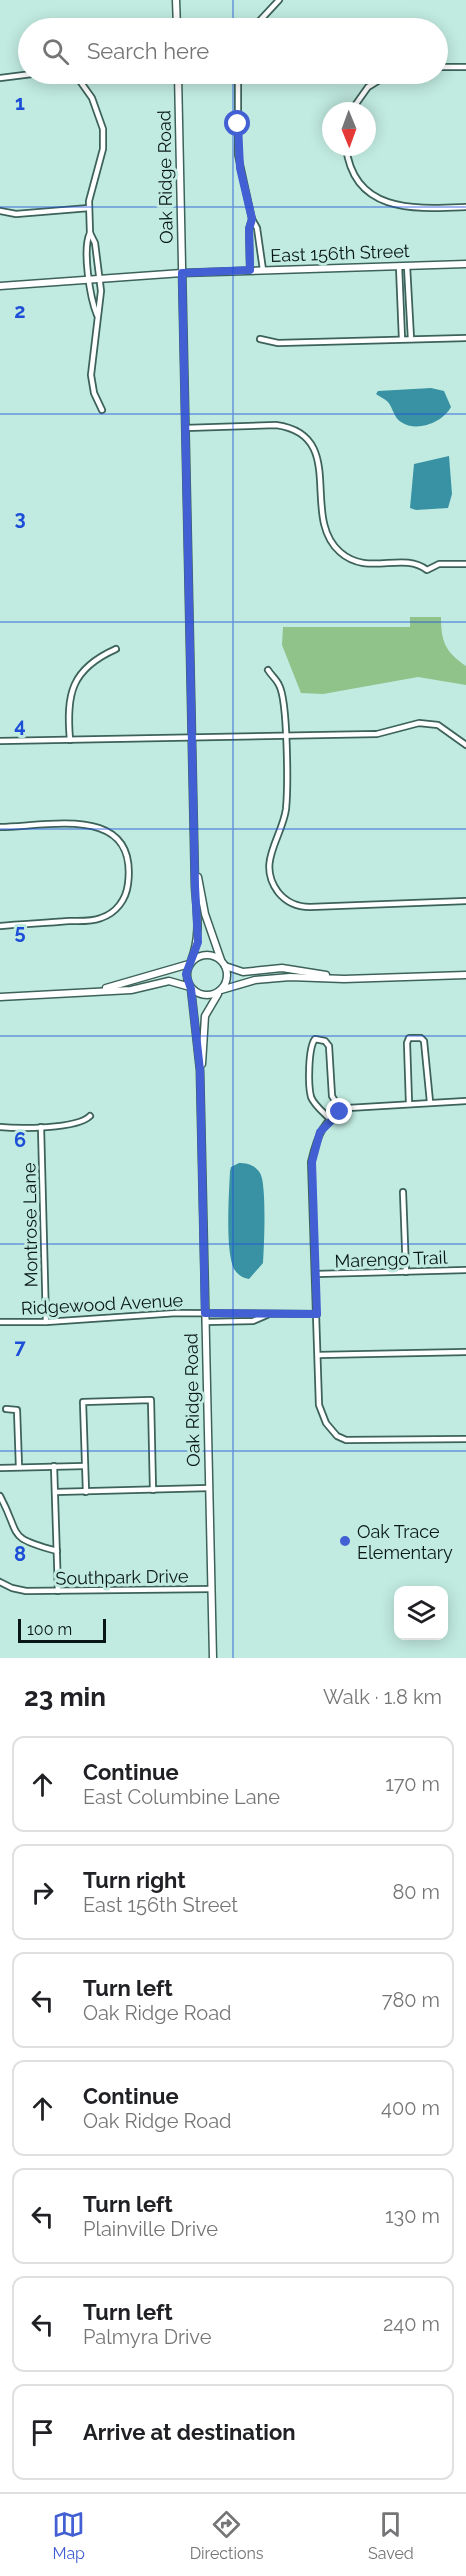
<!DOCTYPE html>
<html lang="en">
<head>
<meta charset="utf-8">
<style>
	:root { --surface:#fff; --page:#f2f2f2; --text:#202124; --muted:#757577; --line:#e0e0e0; --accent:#4260d3 }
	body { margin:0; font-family:Raleway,sans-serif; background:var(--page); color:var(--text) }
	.controls { position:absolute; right:18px; bottom:18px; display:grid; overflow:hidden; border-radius:12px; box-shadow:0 3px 15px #0003 }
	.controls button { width:54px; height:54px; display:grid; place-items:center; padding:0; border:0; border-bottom:2px solid var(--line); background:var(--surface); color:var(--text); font:30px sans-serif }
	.compass { position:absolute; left:322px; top:102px; width:54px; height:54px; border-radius:50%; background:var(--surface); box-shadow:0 3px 15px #0003; rotate:179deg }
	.scale { position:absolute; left:18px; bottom:15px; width:88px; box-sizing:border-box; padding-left:6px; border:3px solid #081714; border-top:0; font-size:16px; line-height:21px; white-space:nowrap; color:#081714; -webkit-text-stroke:4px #c1ebe0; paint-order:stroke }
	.stop { position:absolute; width:18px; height:18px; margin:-14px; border:4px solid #4260d3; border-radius:50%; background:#fff }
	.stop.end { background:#4260d3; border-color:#fff; box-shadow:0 2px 6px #0008 }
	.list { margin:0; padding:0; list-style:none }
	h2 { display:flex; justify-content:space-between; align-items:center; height:78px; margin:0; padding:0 24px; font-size:26px }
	h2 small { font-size:20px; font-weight:400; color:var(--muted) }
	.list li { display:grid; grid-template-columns:39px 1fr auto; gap:18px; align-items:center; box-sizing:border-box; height:96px; margin:0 12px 12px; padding:0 12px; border:2px solid var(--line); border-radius:12px }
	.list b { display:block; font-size:22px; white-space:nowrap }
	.list p { margin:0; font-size:20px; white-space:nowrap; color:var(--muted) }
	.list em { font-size:20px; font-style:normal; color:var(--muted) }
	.icon { flex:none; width:33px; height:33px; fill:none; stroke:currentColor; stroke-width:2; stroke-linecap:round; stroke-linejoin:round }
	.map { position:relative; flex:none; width:466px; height:1658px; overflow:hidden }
	.search { position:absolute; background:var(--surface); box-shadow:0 3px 15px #0003; left:18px; right:18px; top:18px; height:66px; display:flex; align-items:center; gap:15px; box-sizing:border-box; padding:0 21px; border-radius:33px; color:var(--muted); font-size:22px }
	.sheet { height:834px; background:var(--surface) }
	nav { display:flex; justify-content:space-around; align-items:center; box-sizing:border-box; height:84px; border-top:2px solid var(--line); background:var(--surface); font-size:16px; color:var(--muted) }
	nav a { display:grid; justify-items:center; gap:3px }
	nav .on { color:var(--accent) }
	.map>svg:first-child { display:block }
	.green { fill:#8fc38a }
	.water { fill:#3892a4 }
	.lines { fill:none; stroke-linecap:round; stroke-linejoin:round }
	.minor-casing { stroke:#3c6259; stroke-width:8 }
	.tertiary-casing { stroke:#3c6259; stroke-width:9 }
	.minor { stroke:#fff; stroke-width:4.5 }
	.tertiary { stroke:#fff; stroke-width:6 }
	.route { stroke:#4260d3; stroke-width:8 }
	.grid { fill:none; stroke:#1d4ed8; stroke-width:1.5; stroke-opacity:0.55 }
	.poi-dot { fill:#4260d3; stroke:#c1ebe0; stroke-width:2 }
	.labels { text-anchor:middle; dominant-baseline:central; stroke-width:6; stroke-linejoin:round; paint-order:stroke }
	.street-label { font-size:18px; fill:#081714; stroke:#c1ebe0 }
	.poi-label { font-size:18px; fill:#081714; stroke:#c1ebe0; text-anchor:start }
	.grid-label { font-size:20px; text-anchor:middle; font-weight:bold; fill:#1d4ed8; stroke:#c1ebe0; stroke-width:6; stroke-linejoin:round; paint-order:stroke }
</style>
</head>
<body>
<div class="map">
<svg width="466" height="1658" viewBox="0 0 466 1658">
	<rect width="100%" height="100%" fill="#c1ebe0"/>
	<!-- green -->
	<path class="green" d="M410,617H441C441,641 445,652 466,666V685L418,677L323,694L301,693L282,645L283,627H410Z"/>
	<!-- water -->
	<g class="water">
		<path d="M431,388L444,391L451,407C443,422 417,433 401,422C394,418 393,408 388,402C385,399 379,396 376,394L378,391Z"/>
		<path d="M449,456L452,494L448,508L416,510L410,508L414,464Z"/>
		<path d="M239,1163C247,1163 255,1165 260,1173C267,1184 264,1247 263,1263L249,1279C243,1278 238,1275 234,1269C225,1251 229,1193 230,1171L231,1167Z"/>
	</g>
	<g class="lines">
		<!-- minor casing -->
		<g class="minor-casing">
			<g id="minor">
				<path d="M128,28L177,26"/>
				<path d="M253,28L279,0"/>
				<path d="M438,67H466"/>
				<path d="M75,74L92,98L103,129V149L89,201L90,233L95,243L101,291L91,375L94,393L102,410"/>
				<path d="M238,74V155L252,219L257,228L263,270"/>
				<path d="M0,78L32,74"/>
				<path d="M351,111L368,87L389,74"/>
				<path d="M346,147C354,214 416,209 466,207"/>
				<path d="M0,211L16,214L89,208"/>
				<path d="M90,233C82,249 90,298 97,315"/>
				<path d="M399,266L402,339"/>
				<path d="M407,266L411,339"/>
				<path d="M250,270L249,229L252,219"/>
				<path d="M260,339L278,343L466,338"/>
				<path d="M185,428L276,425C349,435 299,516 340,552C368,577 402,551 427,570L439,564H466"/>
				<path d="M268,670C271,675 277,680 279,685C288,701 288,788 286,809C282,838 256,863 278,892C286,902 298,907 310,907L466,901"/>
				<path d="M70,740C66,694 71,669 116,649"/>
				<path d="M0,741L377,734L419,723L438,725L466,745"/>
				<path d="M0,827C51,826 138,804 128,884C126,900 116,913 101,918C91,922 79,921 69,921C46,923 23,924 0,926"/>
				<path d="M466,1101L348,1108C323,1118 317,1137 311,1162L319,1405L326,1423L337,1436L346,1440L466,1439"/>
				<path d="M409,1103L407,1043L409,1038H421L424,1041L430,1102"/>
				<path d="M330,1119C324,1113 314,1105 311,1097C308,1086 308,1048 315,1039L325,1041L329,1046L332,1096L341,1111"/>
				<path d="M0,1127C19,1129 77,1129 90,1116"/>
				<path d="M41,1127L46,1322"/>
				<path d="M403,1192L406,1272"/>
				<path d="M316,1274L466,1270"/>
				<path d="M0,1322H46L177,1313L317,1314"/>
				<path d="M205,1322L253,1321L267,1315"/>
				<path d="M318,1355L466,1352"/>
				<path d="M6,1409L17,1410L19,1467"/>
				<path d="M54,1466L58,1591"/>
				<path d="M0,1468L85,1466"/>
				<path d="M55,1492L209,1488"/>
				<path d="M86,1492L83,1402L151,1400L153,1490"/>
				<path d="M0,1496C22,1537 5,1537 57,1551"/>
				<path d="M0,1582L12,1588L26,1591L211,1589"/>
			</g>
		</g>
		<!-- tertiary casing -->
		<g class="tertiary-casing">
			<g id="tertiary">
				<path d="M176,0L177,28"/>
				<path d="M178,74L195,887C197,914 201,935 191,961"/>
				<path d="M0,286L182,273L466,264"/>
				<path d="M198,877L205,914L221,960"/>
				<circle cx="207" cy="975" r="20"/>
				<path d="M225,966L243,972L282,968L326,975"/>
				<path d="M106,988L189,964"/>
				<path d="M191,989L200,1070L213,1658"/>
				<path d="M221,990L255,980L290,977L344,979L466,975"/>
				<path d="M0,997L131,990L169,981L190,987"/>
				<path d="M202,1064L205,1016L218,994"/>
			</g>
		</g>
		<!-- minor -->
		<use href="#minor" class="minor"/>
		<!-- tertiary -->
		<use href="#tertiary" class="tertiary"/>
	</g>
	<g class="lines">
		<!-- route -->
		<path class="route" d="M238,124L240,168L252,219L249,229L250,270L182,273L195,886L198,942L186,974L191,989L200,1070L205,1313L317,1314L312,1162L320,1132L340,1112"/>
	</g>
	<!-- grid -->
	<path class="grid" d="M233,0V28M233,74V1658M0,207H466M0,414H466M0,622H466M0,829H466M0,1036H466M0,1244H466M0,1451H466"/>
	<!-- markers -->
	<circle class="poi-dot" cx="345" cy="1541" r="6"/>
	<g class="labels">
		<!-- street labels -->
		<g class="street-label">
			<text transform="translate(165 177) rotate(-91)">Oak Ridge Road</text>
			<text transform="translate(340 253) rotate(-2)">East 156th Street</text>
			<text transform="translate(30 1225) rotate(-91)">Montrose Lane</text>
			<text transform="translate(391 1259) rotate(-2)">Marengo Trail</text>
			<text transform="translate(102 1304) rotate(-3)">Ridgewood Avenue</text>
			<text transform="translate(192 1400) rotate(-91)">Oak Ridge Road</text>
			<text transform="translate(122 1577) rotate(-1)">Southpark Drive</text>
		</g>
		<!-- poi labels -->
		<g class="poi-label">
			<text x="357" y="1531">Oak Trace<tspan x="357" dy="21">Elementary</tspan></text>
		</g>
	</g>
	<g class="grid-label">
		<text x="20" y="110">1</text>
		<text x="20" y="318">2</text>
		<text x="20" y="525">3</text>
		<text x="20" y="732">4</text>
		<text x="20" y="939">5</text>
		<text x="20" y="1147">6</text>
		<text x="20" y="1354">7</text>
		<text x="20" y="1561">8</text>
	</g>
</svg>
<div class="controls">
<button><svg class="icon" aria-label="layers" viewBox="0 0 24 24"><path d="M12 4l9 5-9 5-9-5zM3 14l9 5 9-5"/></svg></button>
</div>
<svg class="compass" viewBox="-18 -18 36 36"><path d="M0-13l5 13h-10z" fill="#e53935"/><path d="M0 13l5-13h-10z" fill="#757577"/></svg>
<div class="scale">100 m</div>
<div class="stop" style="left:238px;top:124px"></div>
<div class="stop end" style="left:340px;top:1112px"></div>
<div class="search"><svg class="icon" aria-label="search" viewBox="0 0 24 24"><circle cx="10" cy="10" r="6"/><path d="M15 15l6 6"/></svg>Search here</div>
</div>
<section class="sheet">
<h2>23 min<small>Walk · 1.8 km</small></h2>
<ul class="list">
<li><svg class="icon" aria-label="ahead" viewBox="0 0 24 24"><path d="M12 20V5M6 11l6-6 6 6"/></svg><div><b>Continue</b><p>East Columbine Lane</p></div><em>170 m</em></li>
<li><svg class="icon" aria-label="right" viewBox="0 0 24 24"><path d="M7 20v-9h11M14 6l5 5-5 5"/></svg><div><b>Turn right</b><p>East 156th Street</p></div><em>80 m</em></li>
<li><svg class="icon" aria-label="left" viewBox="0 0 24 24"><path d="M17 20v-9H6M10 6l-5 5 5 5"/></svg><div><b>Turn left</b><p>Oak Ridge Road</p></div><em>780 m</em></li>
<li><svg class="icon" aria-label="ahead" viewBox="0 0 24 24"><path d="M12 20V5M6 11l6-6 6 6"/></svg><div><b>Continue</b><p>Oak Ridge Road</p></div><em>400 m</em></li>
<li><svg class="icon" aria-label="left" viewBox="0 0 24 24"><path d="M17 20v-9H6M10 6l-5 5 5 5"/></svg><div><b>Turn left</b><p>Plainville Drive</p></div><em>130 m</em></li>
<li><svg class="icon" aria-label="left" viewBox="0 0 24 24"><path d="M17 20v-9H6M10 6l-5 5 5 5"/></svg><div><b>Turn left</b><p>Palmyra Drive</p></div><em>240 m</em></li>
<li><svg class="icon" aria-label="arrive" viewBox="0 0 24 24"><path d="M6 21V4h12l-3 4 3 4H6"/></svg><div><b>Arrive at destination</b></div></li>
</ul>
</section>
<nav>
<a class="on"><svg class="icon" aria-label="map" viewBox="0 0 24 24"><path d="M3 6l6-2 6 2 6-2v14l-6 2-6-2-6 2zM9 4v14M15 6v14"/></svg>Map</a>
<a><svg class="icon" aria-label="directions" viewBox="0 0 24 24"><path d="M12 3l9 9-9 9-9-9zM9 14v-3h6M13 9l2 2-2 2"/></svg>Directions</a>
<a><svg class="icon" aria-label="saved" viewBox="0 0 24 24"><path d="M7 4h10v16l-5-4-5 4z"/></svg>Saved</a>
</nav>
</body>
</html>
